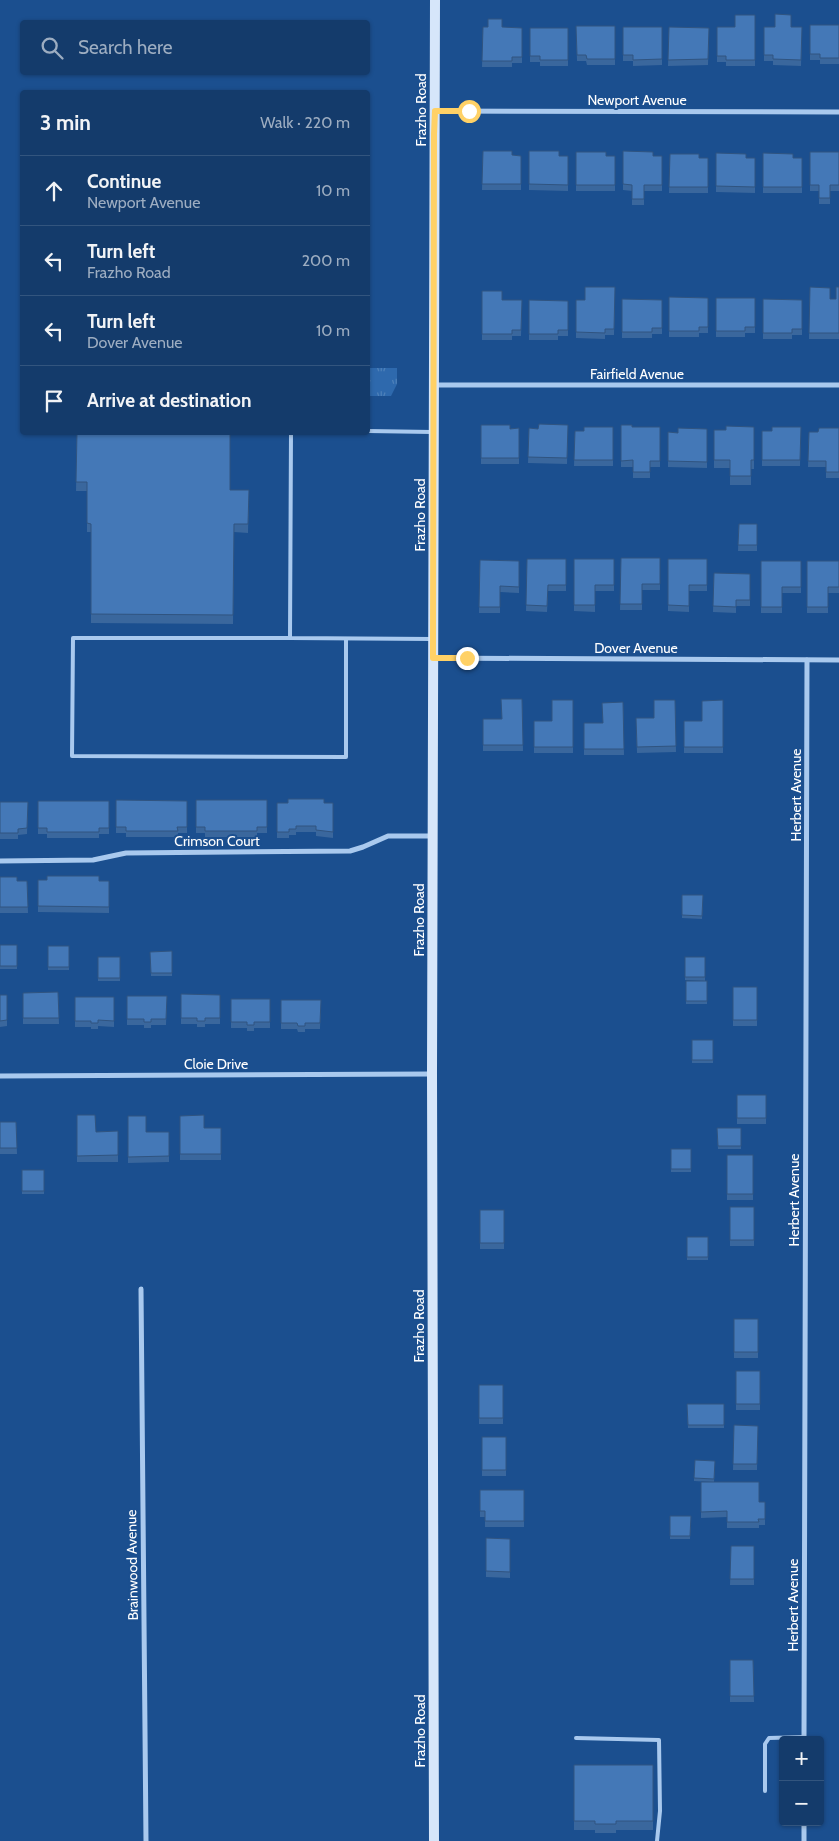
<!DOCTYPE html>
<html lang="en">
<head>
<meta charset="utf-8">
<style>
	:root { --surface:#143b6b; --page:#1d4271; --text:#f1f3f6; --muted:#9dadc1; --line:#33557e }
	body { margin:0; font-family:Cabin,sans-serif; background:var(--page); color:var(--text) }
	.controls { position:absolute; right:15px; bottom:15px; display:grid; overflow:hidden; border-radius:5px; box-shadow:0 1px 4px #0004 }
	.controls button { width:45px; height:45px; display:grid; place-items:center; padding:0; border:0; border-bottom:1px solid var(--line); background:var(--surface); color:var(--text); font:25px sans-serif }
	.stop { position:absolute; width:15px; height:15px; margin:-11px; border:4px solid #ffd166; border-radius:50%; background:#fff }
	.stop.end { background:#ffd166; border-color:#fff; box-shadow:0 1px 5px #0008 }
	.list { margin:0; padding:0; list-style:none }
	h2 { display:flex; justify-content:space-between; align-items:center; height:65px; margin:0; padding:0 20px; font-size:21px }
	h2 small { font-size:16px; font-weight:400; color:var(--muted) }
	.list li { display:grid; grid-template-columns:32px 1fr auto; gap:15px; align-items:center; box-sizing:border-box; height:70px; padding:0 20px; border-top:1px solid var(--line) }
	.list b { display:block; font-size:19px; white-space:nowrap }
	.list p { margin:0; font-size:16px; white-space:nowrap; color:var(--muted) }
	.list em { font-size:16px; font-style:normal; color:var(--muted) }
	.icon { flex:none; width:28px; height:28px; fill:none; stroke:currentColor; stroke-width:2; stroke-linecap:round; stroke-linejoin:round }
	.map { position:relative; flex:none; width:839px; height:1841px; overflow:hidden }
	.search { position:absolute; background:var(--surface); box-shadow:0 1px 4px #0004; left:20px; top:20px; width:350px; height:55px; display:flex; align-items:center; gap:12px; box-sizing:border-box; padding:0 18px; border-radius:5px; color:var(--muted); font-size:19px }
	.panel { position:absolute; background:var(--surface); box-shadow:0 1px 4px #0004; left:20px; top:90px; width:350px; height:345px; border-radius:5px }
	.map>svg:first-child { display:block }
	.park { fill:url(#park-tufts) }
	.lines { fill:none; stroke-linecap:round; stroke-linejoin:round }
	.lane { stroke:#a9c9ee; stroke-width:4 }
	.street { stroke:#a9c9ee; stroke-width:5 }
	.secondary { stroke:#d6e6fa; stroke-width:10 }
	.wall { fill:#3a679d }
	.building { fill:#4478b7; stroke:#305480 }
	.route { stroke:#ffd166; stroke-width:6 }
	.labels { text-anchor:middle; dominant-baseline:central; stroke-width:4; stroke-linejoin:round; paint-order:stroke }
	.street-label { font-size:14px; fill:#fff; stroke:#1b4f8f }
</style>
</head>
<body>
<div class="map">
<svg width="839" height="1841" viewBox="0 0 839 1841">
	<defs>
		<pattern id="park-tufts" width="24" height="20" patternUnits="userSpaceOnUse" patternTransform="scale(1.25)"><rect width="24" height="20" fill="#2e69ad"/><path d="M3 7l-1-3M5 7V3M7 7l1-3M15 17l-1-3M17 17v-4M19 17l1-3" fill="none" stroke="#4d80b9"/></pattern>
	</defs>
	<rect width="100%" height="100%" fill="#1b4f8f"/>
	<!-- park -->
	<path class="park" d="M368,368H397V384L391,396H368Z"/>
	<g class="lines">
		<!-- lane -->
		<g class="lane">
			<path d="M368,431L432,432"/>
			<path d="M291,432L290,638L432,639"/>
			<path d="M290,638H73L72,756L346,757V639"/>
			<path d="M576,1738L659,1740L660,1811L657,1841"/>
			<path d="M765,1791V1744L769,1738L804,1737"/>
		</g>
		<!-- street -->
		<g class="street">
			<path d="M435,111L839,112"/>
			<path d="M434,385H839"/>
			<path d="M433,658L839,660"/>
			<path d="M0,861L93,860L126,853L350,851L363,847L388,836H432"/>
			<path d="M0,1076L432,1074"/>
			<path d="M141,1289L146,1841"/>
			<path d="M804,1740L807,660"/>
			<path d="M804,1841V1822"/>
		</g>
		<!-- secondary -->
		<path class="secondary" d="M434,1841L432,1074L435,0"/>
	</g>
	<!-- wall -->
	<g class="wall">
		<path d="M755,15V66H726V62H717V27H735Z"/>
		<path d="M810,25H839V64H820V60H810Z"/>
		<path d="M576,26H615V65H587L586,61H577Z"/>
		<path d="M483,27L522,28V63H512V67H482Z"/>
		<path d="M623,27H662V65L633,66V61H623Z"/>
		<path d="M669,27L709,28L708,65L668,66Z"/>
		<path d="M764,27H802L801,66L773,65V61H764Z"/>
		<path d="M530,28H568V66H540V62H530Z"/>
		<path d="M483,151L512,155L521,156V190H482Z"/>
		<path d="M529,151L559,156H568V191L529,190Z"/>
		<path d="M623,151L653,156H662V191H644V205H632V191L623,190Z"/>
		<path d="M576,152L606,156H615V191H576Z"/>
		<path d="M810,152H839V191H830V204H819V191H810Z"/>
		<path d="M716,153L746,158H755V193L716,192Z"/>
		<path d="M763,153L793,158H802V193H763Z"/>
		<path d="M670,154L699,158H708V193H669Z"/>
		<path d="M615,287L614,335H605V339L576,338V300H585Z"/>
		<path d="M810,287L830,299H836L839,287V339H809Z"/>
		<path d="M482,291L502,300H522L521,336H512V340H482Z"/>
		<path d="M669,297L708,298V333H699V337H669Z"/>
		<path d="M716,298H755V333H745V337H716Z"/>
		<path d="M622,299L662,300V334H652V338H622Z"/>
		<path d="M763,299L802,300V335H792V339H763Z"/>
		<path d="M529,300L568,301V336H558V340H529Z"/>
		<path d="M481,425L510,429L519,428V464H481Z"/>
		<path d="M568,425L567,464L528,463L529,428L538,429Z"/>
		<path d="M621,425L632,427H660V467H650V478H633V467H621Z"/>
		<path d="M613,427V466H574L575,431H584Z"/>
		<path d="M754,427V469H751V485H730V468H714V430H726Z"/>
		<path d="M801,427L800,466H762V431H772Z"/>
		<path d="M839,428V478H826V467H808L809,432H818Z"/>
		<path d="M707,429V468L668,467V432L678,433Z"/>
		<path d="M77,432L230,490H249L248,533L234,532L233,624L91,623V532H87V491H76Z"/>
		<path d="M739,524H757V551H738Z"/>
		<path d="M621,558H660V590H642V610H620Z"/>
		<path d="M527,559H566V591H548L547,612L526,611Z"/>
		<path d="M574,559H614V591H595V612L574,611Z"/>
		<path d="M668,559H707V591H689V612L668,611Z"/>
		<path d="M480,560L519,561V593L500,592V613H479Z"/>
		<path d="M761,561H801V593H782V613H761Z"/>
		<path d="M807,561H839V593H828V613H807Z"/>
		<path d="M714,573L750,574V606H736V613L713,612Z"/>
		<path d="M522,699L523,751H483V719H501Z"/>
		<path d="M573,700V753H534V721H552Z"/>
		<path d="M675,700L676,752L637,753L636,718H654Z"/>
		<path d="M723,700V753H684V721H702Z"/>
		<path d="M623,702L624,755H584V723H603Z"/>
		<path d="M116,800L187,801V833H178V837H126V833H116Z"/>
		<path d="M196,800H267V833H257V837H205V833H196Z"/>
		<path d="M38,801H109V834H99V838H47V834H38Z"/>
		<path d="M0,802H28L27,834L18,835V839H0Z"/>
		<path d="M277,803H333V838L316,836V832H296V835H289V838H277Z"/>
		<path d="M0,877L17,881H27L28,913H0Z"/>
		<path d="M38,880L109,881V913L38,912Z"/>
		<path d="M682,895H703L702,919L682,918Z"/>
		<rect x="0" y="945" width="17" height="24"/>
		<rect x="48" y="946" width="21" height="24"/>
		<path d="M172,951V976H151L150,952Z"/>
		<rect x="98" y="957" width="22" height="24"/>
		<path d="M685,957H705V981L685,980Z"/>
		<rect x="686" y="981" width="21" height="23"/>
		<rect x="733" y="987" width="24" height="39"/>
		<path d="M58,992L59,1024H23V993Z"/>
		<path d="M181,994L220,995V1024H205V1027H197V1024H181Z"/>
		<path d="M0,995H7V1026L0,1027Z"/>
		<path d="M127,996H167L166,1025H151V1028H144V1025H127Z"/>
		<path d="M75,997H114V1027L98,1026V1029H91V1027H75Z"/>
		<path d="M231,999H270V1028H254V1031H247V1028H231Z"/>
		<path d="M281,1000H321L320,1029H305V1032H298L297,1029H281Z"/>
		<rect x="692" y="1040" width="21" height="23"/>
		<rect x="737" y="1095" width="29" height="29"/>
		<path d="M77,1115L96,1132L118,1131V1162H77Z"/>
		<path d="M128,1116L146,1132H169V1162L128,1163Z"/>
		<path d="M180,1116L204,1128H221V1160H180Z"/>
		<path d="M0,1122H16L17,1154H0Z"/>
		<path d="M717,1128H741V1149H718Z"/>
		<rect x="671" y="1149" width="20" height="23"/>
		<rect x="727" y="1155" width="26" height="45"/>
		<rect x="22" y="1170" width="22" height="24"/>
		<rect x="730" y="1207" width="24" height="39"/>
		<rect x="480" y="1210" width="24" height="39"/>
		<rect x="687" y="1237" width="21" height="23"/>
		<rect x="734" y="1319" width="24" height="39"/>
		<rect x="736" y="1371" width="24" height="39"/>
		<rect x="479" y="1385" width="24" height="39"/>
		<path d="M687,1404H724V1428H688Z"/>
		<path d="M734,1425L758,1426L757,1470H733Z"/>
		<rect x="482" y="1437" width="24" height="39"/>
		<path d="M715,1461L714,1482L759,1502H765V1525H759V1528H727V1517L701,1518V1482H712L694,1481V1478Z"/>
		<path d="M480,1490H524V1527H485V1517H480Z"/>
		<path d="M670,1516H691L690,1539H670Z"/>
		<path d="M486,1538L510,1539V1578L486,1577Z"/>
		<path d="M731,1546H754V1585H730Z"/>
		<path d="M730,1660H753L754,1702H730Z"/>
		<path d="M574,1765H653V1830H616V1833H595V1830H574Z"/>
	</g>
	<!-- building -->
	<g class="building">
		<path d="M775,14L791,15V27H802L801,60L773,59V55H764V27H775Z"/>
		<path d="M735,15H755V60H726V56H717V27H735Z"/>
		<path d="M488,19H502V27L522,28V57H512V61H482L483,27H488Z"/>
		<path d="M810,25H839V58H820V54H810Z"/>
		<path d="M576,26H615V59H587L586,55H577Z"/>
		<path d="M623,27H662V59L633,60V55H623Z"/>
		<path d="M669,27L709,28L708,59L668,60Z"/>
		<path d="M530,28H568V60H540V56H530Z"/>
		<path d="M483,151H512V155L521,156V184H482Z"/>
		<path d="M529,151H559V156H568V185L529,184Z"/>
		<path d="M623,151L653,152V156H662V185H644V199H632V185L623,184Z"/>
		<path d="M576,152H606V156H615V185H576Z"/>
		<path d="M810,152H839V185H830V198H819V185H810Z"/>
		<path d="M716,153L746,154V158H755V187L716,186Z"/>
		<path d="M763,153L793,154V158H802V187H763Z"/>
		<path d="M670,154H699V158H708V187H669Z"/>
		<path d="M585,287H615L614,329H605V333L576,332V300H585Z"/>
		<path d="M810,287L830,288V299H836V287H839V333H809Z"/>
		<path d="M482,291H502V300H522L521,330H512V334H482Z"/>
		<path d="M669,297L708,298V327H699V331H669Z"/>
		<path d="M716,298H755V327H745V331H716Z"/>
		<path d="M622,299L662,300V328H652V332H622Z"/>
		<path d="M763,299L802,300V329H792V333H763Z"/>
		<path d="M529,300L568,301V330H558V334H529Z"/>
		<path d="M539,424L568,425L567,458L528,457L529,428L538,429Z"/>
		<path d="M481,425H510V429L519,428V458H481Z"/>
		<path d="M621,425H632V427H660V461H650V472H633V460L621,461Z"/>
		<path d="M726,426L754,427V460H751V476H730V460H714V430H726Z"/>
		<path d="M584,427H613V460H574L575,431H584Z"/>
		<path d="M772,427H801L800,460H762V431H772Z"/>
		<path d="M678,428L707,429V462L668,461V432L678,433Z"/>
		<path d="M819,428H839V472H826V461H808L809,432H818Z"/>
		<path d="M77,432H230V490H249L248,524H234L233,615L91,614V524L87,523V482H76Z"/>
		<path d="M739,524H757V545H738Z"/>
		<path d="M621,558H660V584H642V604H620Z"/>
		<path d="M527,559H566V585H548L547,606L526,605Z"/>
		<path d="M574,559H614V585H595V605H574Z"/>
		<path d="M668,559H707V585H689V606L668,605Z"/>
		<path d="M480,560L519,561V587L500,586V607H479Z"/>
		<path d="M761,561H801V587H782V607H761Z"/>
		<path d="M807,561H839V587H828V607H807Z"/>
		<path d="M714,573L750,574V600H736V607L713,606Z"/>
		<path d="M501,699H522L523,745H483V719H502Z"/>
		<path d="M552,700H573V747H534V721H552Z"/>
		<path d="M654,700H675L676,746L637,747L636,718H654Z"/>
		<path d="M723,700V747H684V721H702V701Z"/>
		<path d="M623,702L624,749H584V723H603L602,703Z"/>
		<path d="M288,799H324V803H333V832L316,830V826H296V829H289V832H277V803H288Z"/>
		<path d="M116,800L187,801V827H177L178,831H126V827H116Z"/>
		<path d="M196,800H267V827H257V831H205V827H196Z"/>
		<path d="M38,801H109V828H99V832H47V828H38Z"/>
		<path d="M0,802H28L27,828L18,829V833H0Z"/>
		<path d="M47,876H99V881H109V907L38,906V880H47Z"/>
		<path d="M0,877H17V881H27L28,907H0Z"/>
		<path d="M682,895H703L702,916L682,915Z"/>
		<rect x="0" y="945" width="17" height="21"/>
		<rect x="48" y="946" width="21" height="21"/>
		<path d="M172,951V973H151L150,952Z"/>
		<rect x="98" y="957" width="22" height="21"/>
		<rect x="685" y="957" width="20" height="20"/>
		<rect x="686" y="981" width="21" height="20"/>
		<rect x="733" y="987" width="24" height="33"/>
		<path d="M58,992L59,1018H23V993Z"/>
		<path d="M181,994L220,995V1018H205V1021H197V1018H181Z"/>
		<path d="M0,995H7V1020L0,1021Z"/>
		<path d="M127,996H167L166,1019H151V1022H144V1019H127Z"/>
		<path d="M75,997H114V1021L98,1020V1023H91V1021H75Z"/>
		<path d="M231,999H270V1022H254V1025H247V1022H231Z"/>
		<path d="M281,1000H321L320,1023H305V1026H298L297,1023H281Z"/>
		<rect x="692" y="1040" width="21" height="20"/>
		<rect x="737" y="1095" width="29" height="23"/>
		<path d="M77,1115H95L96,1132L118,1131V1155L77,1156Z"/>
		<path d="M204,1115V1128H221V1154H180V1116Z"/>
		<path d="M128,1116H146V1132H169V1156L128,1157Z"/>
		<path d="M0,1122H16L17,1148H0Z"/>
		<path d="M717,1128H741V1146H718Z"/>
		<rect x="671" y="1149" width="20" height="20"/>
		<rect x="727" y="1155" width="26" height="39"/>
		<rect x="22" y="1170" width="22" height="21"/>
		<rect x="730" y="1207" width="24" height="33"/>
		<rect x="480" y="1210" width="24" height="33"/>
		<rect x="687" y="1237" width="21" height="20"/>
		<rect x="734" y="1319" width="24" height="33"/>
		<rect x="736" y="1371" width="24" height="33"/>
		<rect x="479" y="1385" width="24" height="33"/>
		<path d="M687,1404H724V1425H688Z"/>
		<path d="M734,1425L758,1426L757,1464H733Z"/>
		<rect x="482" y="1437" width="24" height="33"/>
		<path d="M695,1460L715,1461L714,1479L694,1478Z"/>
		<path d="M701,1482H759V1502H765V1519H758L759,1522H727V1511L701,1512Z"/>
		<path d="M480,1490H524V1521H485V1511H480Z"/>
		<path d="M670,1516H691L690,1536H670Z"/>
		<path d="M486,1538L510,1539V1572L486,1571Z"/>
		<path d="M731,1546H754V1579H730Z"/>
		<path d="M730,1660H753L754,1696H730Z"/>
		<path d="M574,1765H653V1821H616V1824H595V1821H574Z"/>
	</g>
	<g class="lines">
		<!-- route -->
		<path class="route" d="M467,658H433L434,134L435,111H469"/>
	</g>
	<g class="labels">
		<!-- street labels -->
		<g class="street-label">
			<text x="637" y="100">Newport Avenue</text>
			<text transform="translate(421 110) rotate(-90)">Frazho Road</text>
			<text x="637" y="374">Fairfield Avenue</text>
			<text transform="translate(420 515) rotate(-90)">Frazho Road</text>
			<text x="636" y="648">Dover Avenue</text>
			<text transform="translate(796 795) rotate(-90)">Herbert Avenue</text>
			<text x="217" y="841">Crimson Court</text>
			<text transform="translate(419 920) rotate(-90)">Frazho Road</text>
			<text x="216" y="1064">Cloie Drive</text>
			<text transform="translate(794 1200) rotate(-90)">Herbert Avenue</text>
			<text transform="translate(419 1326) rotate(-90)">Frazho Road</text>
			<text transform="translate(132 1565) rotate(-91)">Brainwood Avenue</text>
			<text transform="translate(793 1605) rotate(-90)">Herbert Avenue</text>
			<text transform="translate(420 1731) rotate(-90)">Frazho Road</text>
		</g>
	</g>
</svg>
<div class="controls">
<button>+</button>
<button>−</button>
</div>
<div class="stop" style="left:469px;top:111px"></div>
<div class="stop end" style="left:467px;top:658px"></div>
<div class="search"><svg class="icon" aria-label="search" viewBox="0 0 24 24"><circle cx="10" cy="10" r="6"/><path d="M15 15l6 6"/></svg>Search here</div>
<section class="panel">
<h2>3 min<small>Walk · 220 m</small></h2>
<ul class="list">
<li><svg class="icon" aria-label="ahead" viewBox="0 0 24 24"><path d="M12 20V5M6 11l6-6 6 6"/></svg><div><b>Continue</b><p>Newport Avenue</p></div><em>10 m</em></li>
<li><svg class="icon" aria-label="left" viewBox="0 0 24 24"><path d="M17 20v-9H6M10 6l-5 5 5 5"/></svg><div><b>Turn left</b><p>Frazho Road</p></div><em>200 m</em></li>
<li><svg class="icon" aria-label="left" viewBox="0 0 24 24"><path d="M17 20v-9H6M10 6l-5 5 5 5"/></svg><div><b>Turn left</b><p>Dover Avenue</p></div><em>10 m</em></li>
<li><svg class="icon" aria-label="arrive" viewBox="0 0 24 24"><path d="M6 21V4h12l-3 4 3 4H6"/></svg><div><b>Arrive at destination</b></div></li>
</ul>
</section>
</div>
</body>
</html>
